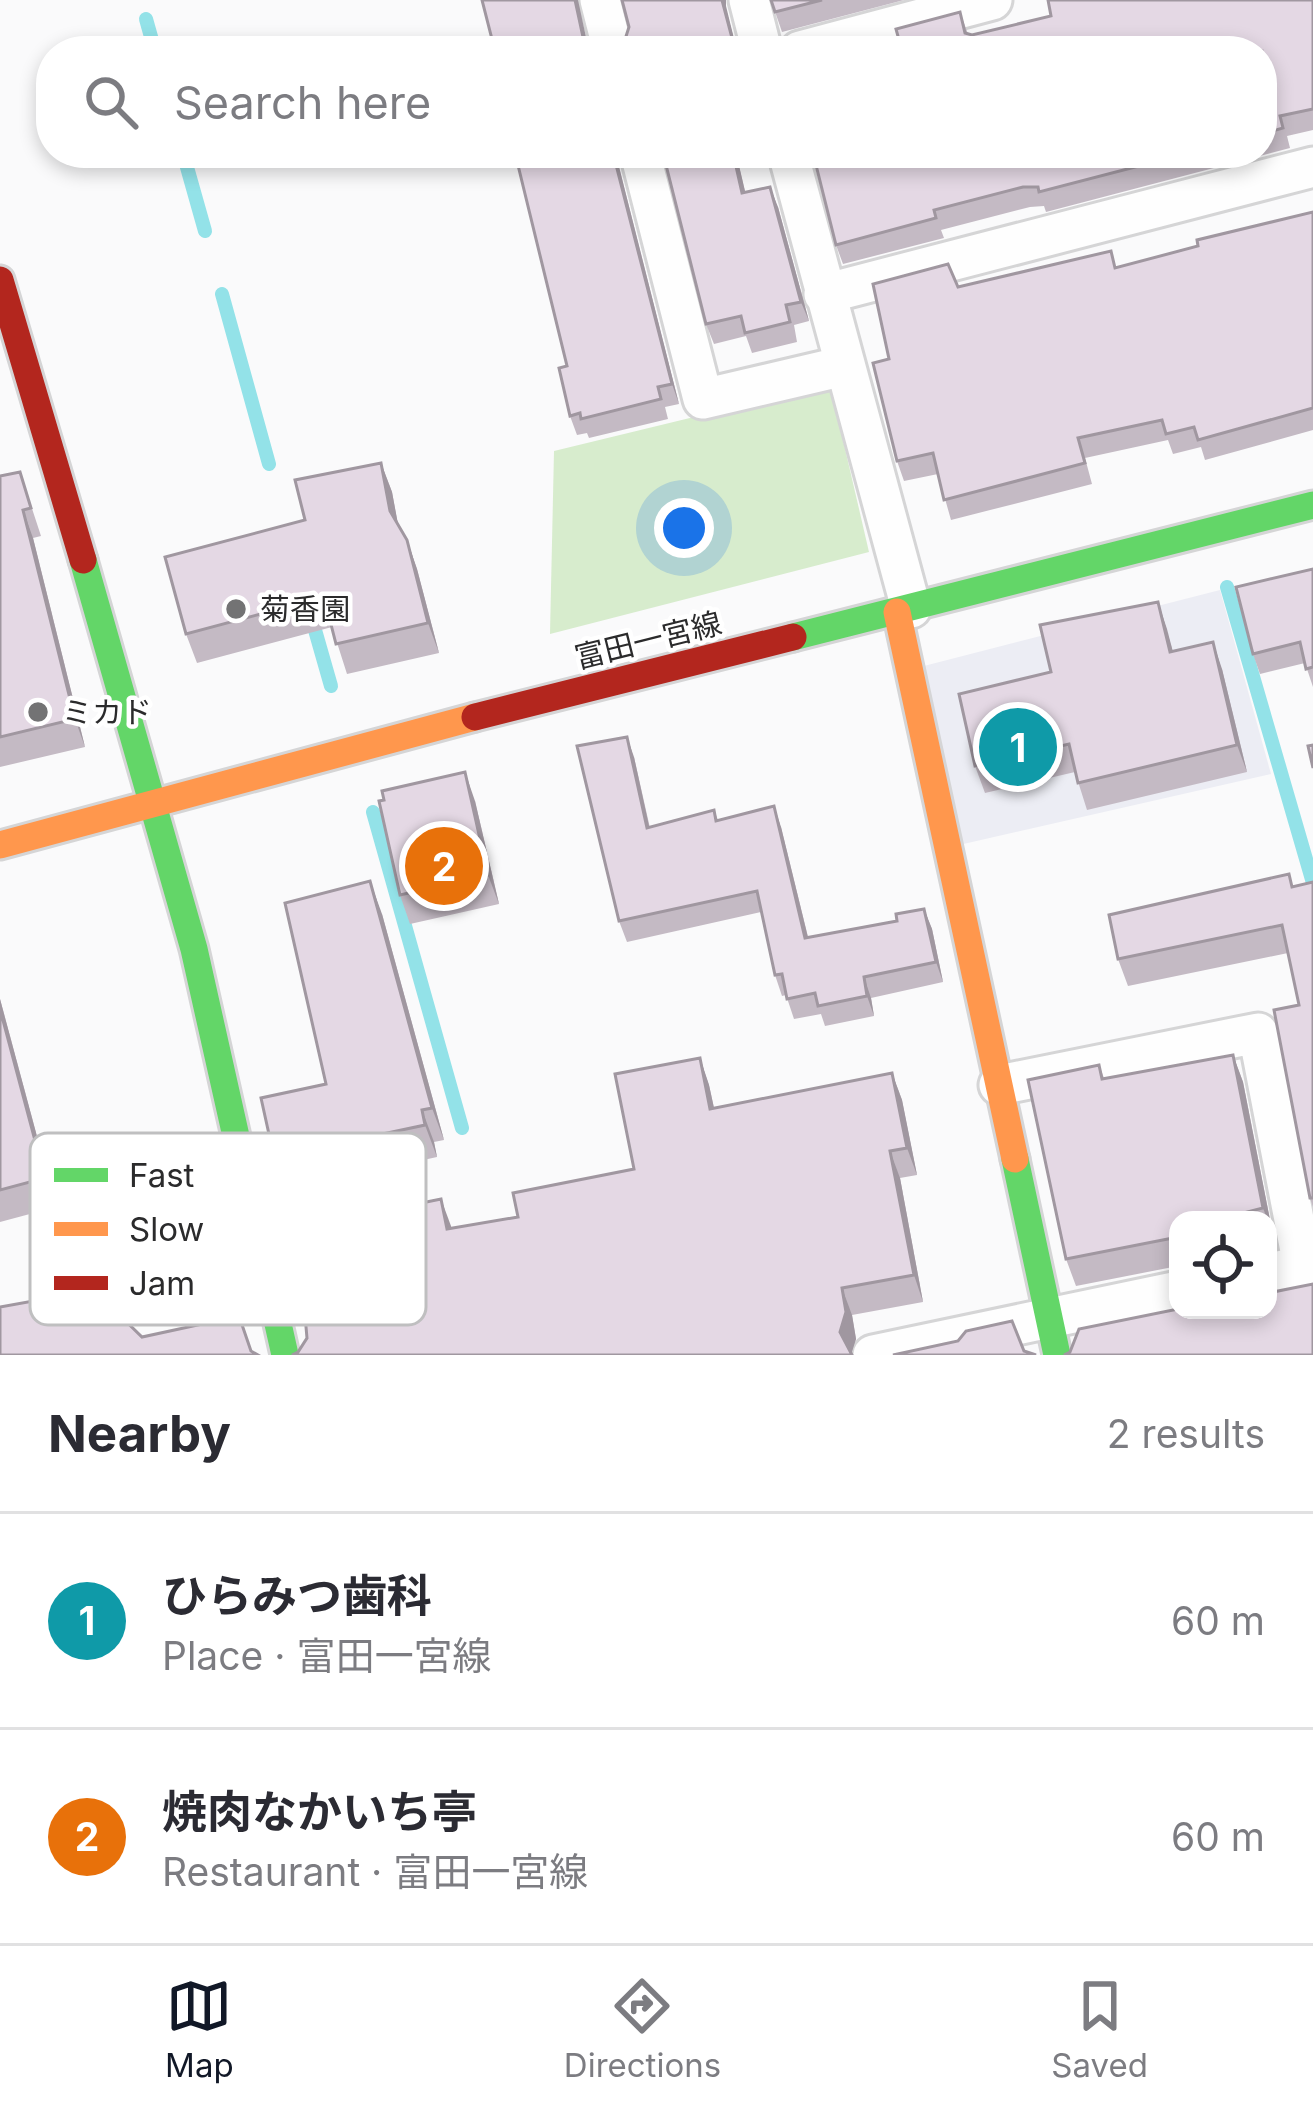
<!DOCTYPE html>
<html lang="en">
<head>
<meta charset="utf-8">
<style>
	:root { --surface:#fff; --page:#f2f2f3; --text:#2b2b33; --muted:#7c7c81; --line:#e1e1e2; --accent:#111827 }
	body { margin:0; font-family:Inter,"Noto Sans JP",sans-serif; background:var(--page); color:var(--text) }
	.controls { position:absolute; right:36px; bottom:36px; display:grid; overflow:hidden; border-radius:24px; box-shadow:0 6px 18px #0003 }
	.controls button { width:108px; height:108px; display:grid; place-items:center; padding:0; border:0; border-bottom:3px solid var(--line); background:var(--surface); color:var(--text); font:60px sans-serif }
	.you { position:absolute; left:684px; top:528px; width:42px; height:42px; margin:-30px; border:9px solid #fff; border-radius:50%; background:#1a73e8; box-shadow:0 0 0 18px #1a73e833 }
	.badge { display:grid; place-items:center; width:78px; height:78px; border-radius:50%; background:var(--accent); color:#fff; font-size:39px; font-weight:700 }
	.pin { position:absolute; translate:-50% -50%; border:6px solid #fff; box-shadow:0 3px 12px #0006 }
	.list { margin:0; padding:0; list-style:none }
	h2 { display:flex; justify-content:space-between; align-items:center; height:156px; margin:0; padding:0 48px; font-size:51px }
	h2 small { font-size:39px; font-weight:400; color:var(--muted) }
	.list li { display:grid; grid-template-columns:78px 1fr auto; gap:36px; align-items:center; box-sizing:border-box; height:216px; padding:0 48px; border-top:3px solid var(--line) }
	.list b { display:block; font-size:45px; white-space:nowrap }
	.list p { margin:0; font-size:39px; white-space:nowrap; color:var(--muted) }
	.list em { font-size:39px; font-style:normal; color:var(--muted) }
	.icon { flex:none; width:66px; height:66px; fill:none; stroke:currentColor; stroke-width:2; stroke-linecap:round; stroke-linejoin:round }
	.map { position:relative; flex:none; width:1313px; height:1355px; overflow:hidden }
	.search { position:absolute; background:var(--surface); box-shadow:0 6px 18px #0003; left:36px; right:36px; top:36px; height:132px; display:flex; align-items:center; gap:30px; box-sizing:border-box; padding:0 42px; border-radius:48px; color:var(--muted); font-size:45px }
	.sheet { height:588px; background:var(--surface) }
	nav { display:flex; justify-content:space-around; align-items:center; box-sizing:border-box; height:168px; border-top:3px solid var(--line); background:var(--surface); font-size:33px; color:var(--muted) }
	nav a { display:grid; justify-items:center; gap:6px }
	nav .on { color:var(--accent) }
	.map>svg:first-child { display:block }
	.built { fill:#ecedf4 }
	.green { fill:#d7eccd }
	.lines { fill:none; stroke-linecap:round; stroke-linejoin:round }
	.stream { stroke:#93e2e8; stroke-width:14 }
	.street-casing { stroke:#d5d5d6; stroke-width:45 }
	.fast-casing { stroke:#d5d5d6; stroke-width:33 }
	.slow-casing { stroke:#d5d5d6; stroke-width:33 }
	.jam-casing { stroke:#d5d5d6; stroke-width:33 }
	.street { stroke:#fefefe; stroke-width:39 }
	.fast { stroke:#63d668; stroke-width:27 }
	.slow { stroke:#ff974d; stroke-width:27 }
	.jam { stroke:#b3261e; stroke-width:27 }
	.wall { fill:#c4bac4 }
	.shaded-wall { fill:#a097a0 }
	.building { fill:#e4d8e4; stroke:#a097a0; stroke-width:3 }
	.poi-dot { fill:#737374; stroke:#fff; stroke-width:4.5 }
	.labels { text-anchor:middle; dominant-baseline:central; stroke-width:9; stroke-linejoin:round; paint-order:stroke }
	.poi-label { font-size:30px; fill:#2b2b2c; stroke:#fff; text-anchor:start }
	.street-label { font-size:30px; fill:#2b2b2c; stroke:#fff }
	.key { fill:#fff; stroke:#bfbfc0; stroke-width:3 }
	.key-label { font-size:33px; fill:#2b2b2c }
</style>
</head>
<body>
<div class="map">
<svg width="1313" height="1355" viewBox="0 0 1313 1355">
	<rect width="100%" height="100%" fill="#fafafb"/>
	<!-- built -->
	<path class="built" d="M1220,590L1271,774L959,845L920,667Z"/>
	<!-- green -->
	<path class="green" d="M830,384L869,552L550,634L554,451Z"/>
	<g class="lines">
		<!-- stream -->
		<g class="stream">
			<path d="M146,19L155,51"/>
			<path d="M183,153L205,231"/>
			<path d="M222,294L269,464"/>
			<path d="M1227,587L1313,883"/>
			<path d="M311,616L331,686"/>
			<path d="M373,812L462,1128"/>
		</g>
		<!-- street casing -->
		<g class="street-casing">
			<g id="street">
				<path d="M600,0L613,51"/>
				<path d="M749,0L762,51"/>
				<path d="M800,51L992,0"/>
				<path d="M640,153L703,399L844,366"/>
				<path d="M788,153L911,608"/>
				<path d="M824,294L1313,167"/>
				<path d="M999,1085L1258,1033L1303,1266L1268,1273"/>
				<path d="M873,1355L1178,1291"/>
			</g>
		</g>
		<!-- fast casing -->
		<g class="fast-casing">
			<g id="fast">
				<path d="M83,560L194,949L285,1355"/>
				<path d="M793,637L1313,505"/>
				<path d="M1015,1159L1057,1355"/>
			</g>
		</g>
		<!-- slow casing -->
		<g class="slow-casing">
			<g id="slow">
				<path d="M897,612L1015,1159"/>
				<path d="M0,845L475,717"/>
			</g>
		</g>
		<!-- jam casing -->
		<g class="jam-casing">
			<g id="jam">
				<path d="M0,280L83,560"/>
				<path d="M475,717L793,637"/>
			</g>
		</g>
		<!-- street -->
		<use href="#street" class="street"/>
		<!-- fast -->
		<use href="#fast" class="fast"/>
		<!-- slow -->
		<use href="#slow" class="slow"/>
		<!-- jam -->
		<use href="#jam" class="jam"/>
	</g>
	<!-- wall -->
	<g class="wall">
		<path d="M771,0H904L782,32Z"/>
		<path d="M1048,0H1313V130L1287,136L1290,148L1046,212L1044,206L1030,207L941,230L944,238L843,264L836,245L813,153H1262V51H902L896,29L960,12L968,34L972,35L1051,16Z"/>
		<path d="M535,153H617V159L679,404L665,407L668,419L589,438L587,433L577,435L570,416L567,366Z"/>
		<path d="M663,153H736L745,192L778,207L809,321L794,325L797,342L752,353L746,336L714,344L706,324Z"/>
		<path d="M1313,212V430L1205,460L1201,447L1173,454L1168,440L1085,458L1092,484L951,520L938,474L904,481L897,461L889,359L958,287L1117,267L1198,246Z"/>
		<path d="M381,463L392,492L398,525L407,540L417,569L439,653L347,674L332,627L197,663L186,634L305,520Z"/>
		<path d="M20,472L41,536L33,538L85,747L0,767V476Z"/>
		<path d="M1313,569V687L1305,663L1260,674L1253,654Z"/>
		<path d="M1158,602L1173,652L1222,669L1247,772L1087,810L1075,772L985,793L975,766L1051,672Z"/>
		<path d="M634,757L650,828L714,810L718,820L781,827L808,937L897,921L924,909L932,929L943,982L871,998L874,1016L825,1026L821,1014L794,1019L786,995L782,996L775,975L761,912L627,942L619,921Z"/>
		<path d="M384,800L475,801L499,904L410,924L400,895Z"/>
		<path d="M1313,882V1207L1310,1198L1299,1005L1288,953L1128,986L1118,959L1294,886Z"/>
		<path d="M382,914L444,1140L434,1142L437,1157L286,1190L274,1157L326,1084Z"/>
		<path d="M0,999L56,1207L0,1222Z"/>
		<path d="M1233,1055L1243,1082L1273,1235L1268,1236V1220H1178V1266L1076,1286L1066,1259L1099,1065L1104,1078Z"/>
		<path d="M700,1058L709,1085L714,1108L892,1073L902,1100L917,1175L900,1178L923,1302L852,1315L856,1339L851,1353L298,1352L452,1229L518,1217L634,1169Z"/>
	</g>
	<!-- shaded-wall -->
	<g class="shaded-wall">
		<path d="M575,0H578L589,51L583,37Z"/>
		<path d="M722,0H726V6L737,51L732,38Z"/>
		<path d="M613,153H617V159L679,404L672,384Z"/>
		<path d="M733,153H736L750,212L742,193Z"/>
		<path d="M770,187L778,207L809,321L801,302Z"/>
		<path d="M381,463L392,492L401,540L390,511Z"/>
		<path d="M23,510L33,538L85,747L75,719Z"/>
		<path d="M407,540L417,569L439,653L428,623Z"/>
		<path d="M1158,602L1167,629L1180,679L1170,652Z"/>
		<path d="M1213,642L1222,669L1247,772L1237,745Z"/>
		<path d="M627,737L634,757L654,849L647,828Z"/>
		<path d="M465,772L475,801L499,904L488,875Z"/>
		<path d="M774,806L781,827L813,958L805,938Z"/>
		<path d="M370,881L382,914L444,1140L432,1108Z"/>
		<path d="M924,909L932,929L943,982L936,962Z"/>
		<path d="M864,977L871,998L874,1016L867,996Z"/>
		<path d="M0,999L56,1207L45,1178L0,1009Z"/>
		<path d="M1233,1055L1243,1082L1273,1235L1263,1208Z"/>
		<path d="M700,1058L709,1085L720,1136L710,1109Z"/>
		<path d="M892,1073L902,1100L917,1175L907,1148Z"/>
		<path d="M422,1110L434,1142L437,1157L425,1125Z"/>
		<path d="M890,1151L900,1178L923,1302L914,1275Z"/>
		<path d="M441,1199L451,1226L457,1256L447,1229Z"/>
		<path d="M842,1288L852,1315L856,1339L851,1355L840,1332Z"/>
	</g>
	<!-- building -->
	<g class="building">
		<path d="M482,0H575L583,37L595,51H495Z"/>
		<path d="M622,0H722L732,38L745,51H613L622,49L629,27Z"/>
		<path d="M771,0H822L775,12Z"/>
		<path d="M1048,0H1313V109L1280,116L1283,128L1262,134V51H902L896,29L960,12L965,33L972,35L1051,16Z"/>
		<path d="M535,153H613L672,384L658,387L661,399L581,419L580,413L570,416L559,368L567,366L516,157Z"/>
		<path d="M663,153H733L742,193L770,187L801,302L786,305L790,322L745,333L741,316L706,324Z"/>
		<path d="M813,153H1189L1039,192L1038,187H1023L934,210L936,218L836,245Z"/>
		<path d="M1313,212V408L1198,440L1194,427L1166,434L1162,420L1078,438L1085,463L944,500L933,453L897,461L873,363L889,359L873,284L948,264L958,287L1111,251L1115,268L1198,246L1197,240Z"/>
		<path d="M381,463L390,511L407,540L428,623L336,644L324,597L186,634L165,557L305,520L295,480Z"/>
		<path d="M20,472L31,508L23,510L75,719L0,737V476Z"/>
		<path d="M1313,569V667L1306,669L1300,642L1253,654L1236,587Z"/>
		<path d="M1158,602L1170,652L1213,642L1237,745L1078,783L1069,744L975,766L959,694L1051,672L1040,625Z"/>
		<path d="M627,737L647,828L714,810L716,821L774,806L805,938L897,921L896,914L924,909L936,962L864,977L867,996L818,1006L815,993L787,999L782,974L775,975L757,891L619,921L577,746Z"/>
		<path d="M1313,745V768L1308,746Z"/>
		<path d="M465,772L488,875L400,895L379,801L384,800L382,791Z"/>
		<path d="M1289,874L1292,887L1313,882V1198H1310L1274,1010L1299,1005L1282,925L1118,959L1109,915Z"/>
		<path d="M370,881L432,1108L422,1110L425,1125L274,1157L261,1098L326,1084L285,903Z"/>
		<path d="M0,1009L45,1178L0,1190Z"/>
		<path d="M1233,1055L1263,1208L1247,1212L1249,1220H1178V1237L1066,1259L1028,1080L1099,1065L1102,1079Z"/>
		<path d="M700,1058L710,1109L892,1073L907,1148L890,1151L914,1275L842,1288L846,1312L840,1332L852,1355H292L298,1352L307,1338L300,1259L408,1237L402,1207L441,1199L447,1229L518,1217L513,1193L634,1169L615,1074Z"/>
		<path d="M1313,1284V1355H1064L1070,1352L1079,1329L1178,1309L1268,1310V1293Z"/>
		<path d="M94,1290L142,1337L239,1316L251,1351L258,1355H0V1307Z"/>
		<path d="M1012,1321L1024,1351L1036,1355H893L958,1341L966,1331Z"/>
	</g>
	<!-- markers -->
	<g class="poi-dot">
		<circle cx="236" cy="609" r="12"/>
		<circle cx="38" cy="712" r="12"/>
	</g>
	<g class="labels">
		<!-- poi labels -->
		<g class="poi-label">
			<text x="260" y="609">菊香園</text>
			<text x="62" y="712">ミカド</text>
		</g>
		<!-- street labels -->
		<g class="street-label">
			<text transform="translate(648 640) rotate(-14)">富田一宮線</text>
		</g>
	</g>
	<!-- legend -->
	<rect x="30" y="1133" width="396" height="192" rx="18" class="key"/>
	<rect x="54" y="1168" width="54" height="14" fill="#63d668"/>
	<rect x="54" y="1222" width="54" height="14" fill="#ff974d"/>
	<rect x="54" y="1276" width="54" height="14" fill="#b3261e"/>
	<g class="key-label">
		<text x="129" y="1187">Fast</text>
		<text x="129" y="1241">Slow</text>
		<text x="129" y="1295">Jam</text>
	</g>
</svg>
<div class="controls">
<button><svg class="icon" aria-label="locate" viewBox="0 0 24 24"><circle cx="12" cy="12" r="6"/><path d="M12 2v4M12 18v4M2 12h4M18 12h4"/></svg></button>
</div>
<div class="you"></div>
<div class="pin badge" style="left:1018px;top:747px;background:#0f9aa8">1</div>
<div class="pin badge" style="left:444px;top:866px;background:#e8710a">2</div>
<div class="search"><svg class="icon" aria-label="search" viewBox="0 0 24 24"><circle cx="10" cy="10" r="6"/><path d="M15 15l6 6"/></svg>Search here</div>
</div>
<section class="sheet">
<h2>Nearby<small>2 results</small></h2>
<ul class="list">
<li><span class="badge" style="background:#0f9aa8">1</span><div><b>ひらみつ歯科</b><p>Place · 富田一宮線</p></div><em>60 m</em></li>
<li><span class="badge" style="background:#e8710a">2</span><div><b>焼肉なかいち亭</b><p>Restaurant · 富田一宮線</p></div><em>60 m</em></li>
</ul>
</section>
<nav>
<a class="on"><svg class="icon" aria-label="map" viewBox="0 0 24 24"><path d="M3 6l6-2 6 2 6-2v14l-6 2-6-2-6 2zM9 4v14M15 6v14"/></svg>Map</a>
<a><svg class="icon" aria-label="directions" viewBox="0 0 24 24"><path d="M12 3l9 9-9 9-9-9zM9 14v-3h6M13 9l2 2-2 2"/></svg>Directions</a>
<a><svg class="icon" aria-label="saved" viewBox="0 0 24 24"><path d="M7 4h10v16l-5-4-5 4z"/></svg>Saved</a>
</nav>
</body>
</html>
